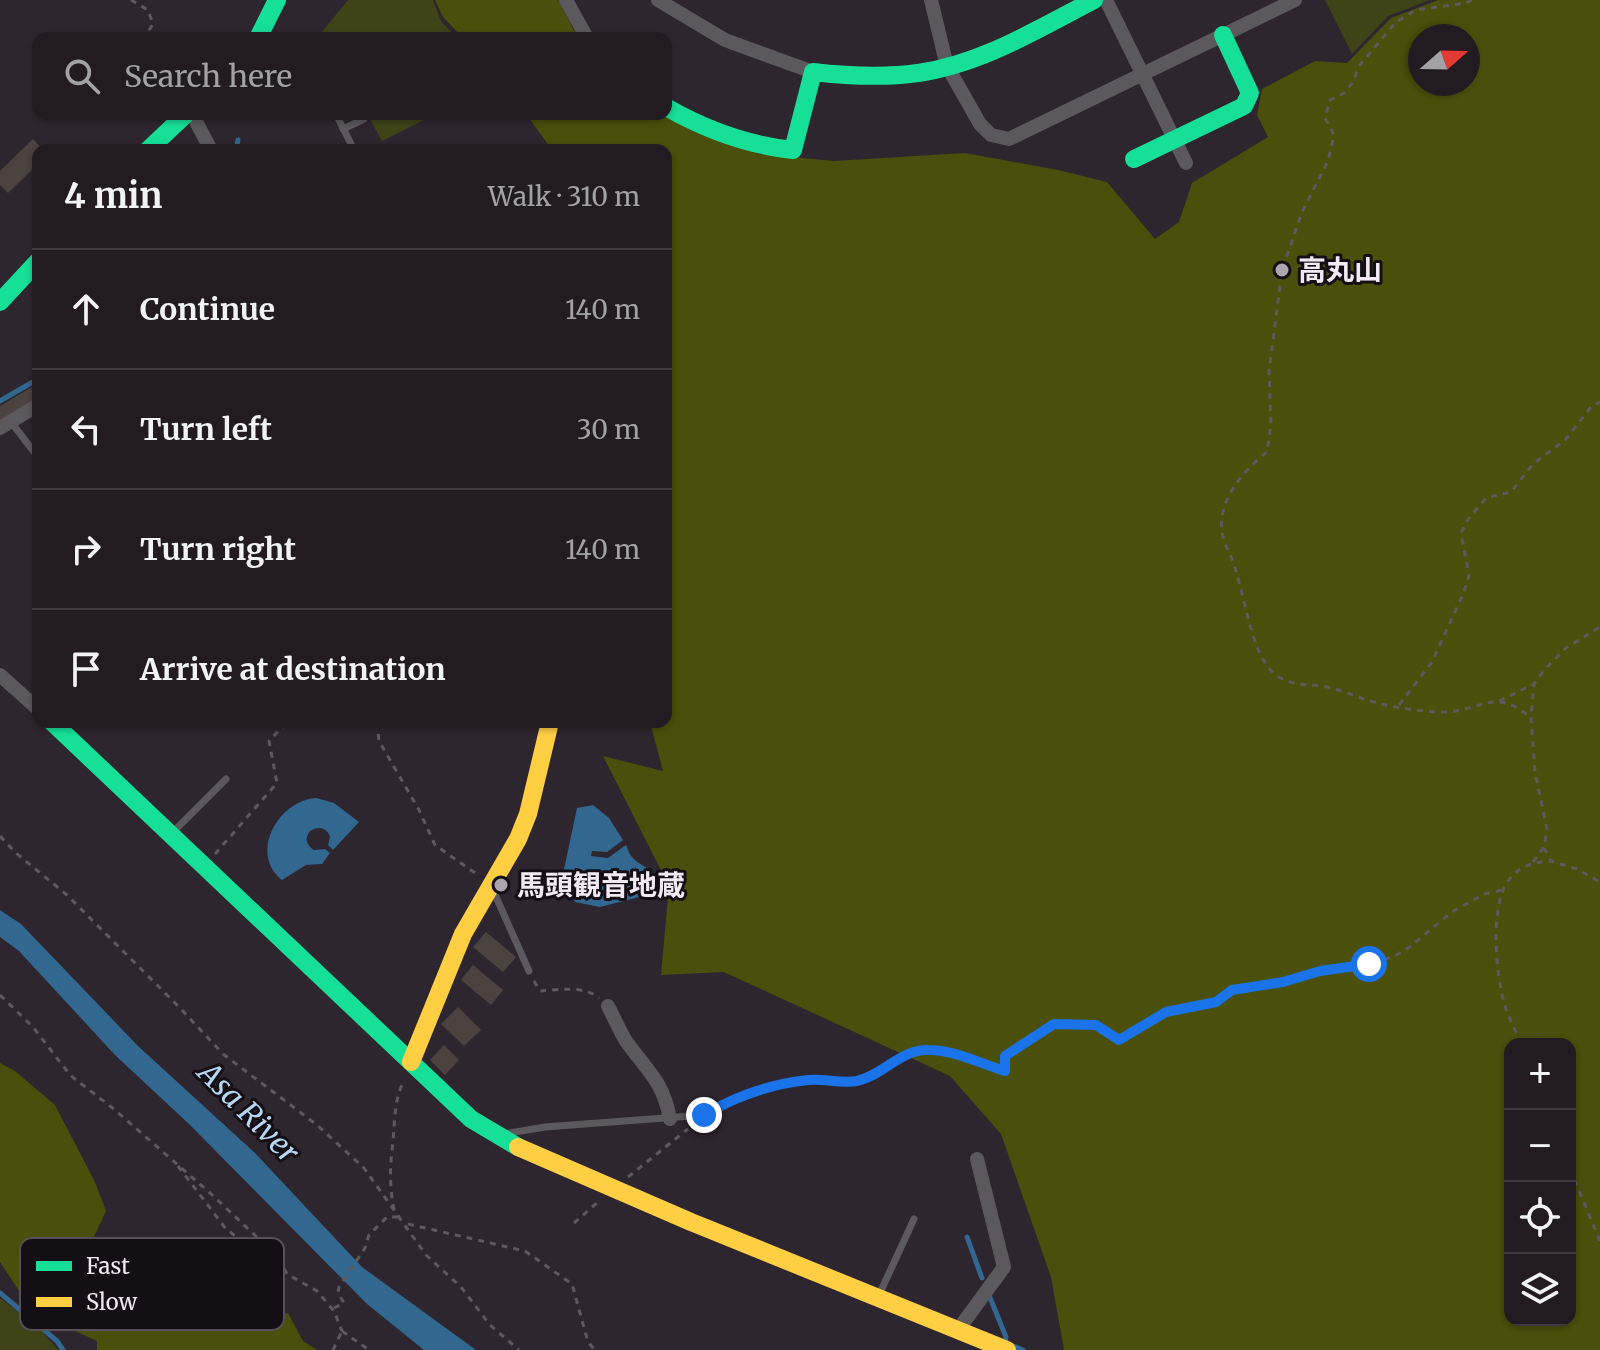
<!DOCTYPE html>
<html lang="en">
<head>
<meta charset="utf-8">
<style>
	:root { --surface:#221c22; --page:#2e292f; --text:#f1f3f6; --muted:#a2a1a5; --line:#3f3a40 }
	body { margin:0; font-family:Merriweather,"Noto Sans JP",serif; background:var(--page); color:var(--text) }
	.controls { position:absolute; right:24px; bottom:24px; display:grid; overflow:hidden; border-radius:16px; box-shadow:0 2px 6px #0004 }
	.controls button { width:72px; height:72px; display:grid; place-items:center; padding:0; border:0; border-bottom:2px solid var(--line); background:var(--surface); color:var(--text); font:40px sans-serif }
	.compass { position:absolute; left:1408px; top:24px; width:72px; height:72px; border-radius:50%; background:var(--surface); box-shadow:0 2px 6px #0004; rotate:70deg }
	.stop { position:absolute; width:24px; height:24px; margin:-18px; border:6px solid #1a73e8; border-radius:50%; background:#fff }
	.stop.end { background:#1a73e8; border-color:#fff; box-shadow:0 2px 8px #0008 }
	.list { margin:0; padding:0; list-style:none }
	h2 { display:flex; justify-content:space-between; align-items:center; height:104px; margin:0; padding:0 32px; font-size:34px }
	h2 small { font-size:26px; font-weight:400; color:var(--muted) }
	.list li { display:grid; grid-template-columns:52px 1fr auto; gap:24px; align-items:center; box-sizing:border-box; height:120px; padding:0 32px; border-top:2px solid var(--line) }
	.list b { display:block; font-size:30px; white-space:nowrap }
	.list em { font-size:26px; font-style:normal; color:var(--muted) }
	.icon { flex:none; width:44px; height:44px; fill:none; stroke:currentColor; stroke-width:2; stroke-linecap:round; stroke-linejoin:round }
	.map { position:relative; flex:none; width:1600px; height:1350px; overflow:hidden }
	.search { position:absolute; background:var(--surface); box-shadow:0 2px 6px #0004; left:32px; top:32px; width:640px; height:88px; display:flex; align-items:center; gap:20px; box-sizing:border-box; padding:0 28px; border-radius:16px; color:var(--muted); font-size:30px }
	.panel { position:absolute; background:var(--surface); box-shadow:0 2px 6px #0004; left:32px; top:144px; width:640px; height:584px; border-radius:16px }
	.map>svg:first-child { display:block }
	.green { fill:#3f4318 }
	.forest { fill:#4a4f0b; fill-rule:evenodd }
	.water { fill:#326790 }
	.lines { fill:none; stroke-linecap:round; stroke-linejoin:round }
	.stream { stroke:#326790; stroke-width:5 }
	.building { fill:#4c4240 }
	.path { stroke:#5d5a5e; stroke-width:3; stroke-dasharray:6 6; stroke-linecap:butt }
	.lane { stroke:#5b595e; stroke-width:7 }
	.street { stroke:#5b595e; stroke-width:14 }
	.fast { stroke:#16e098; stroke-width:18 }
	.slow { stroke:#ffcf43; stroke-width:18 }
	.route { stroke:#1a73e8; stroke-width:10 }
	.poi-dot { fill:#ada5ae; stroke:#140e15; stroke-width:3 }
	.labels { text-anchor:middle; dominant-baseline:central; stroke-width:6; stroke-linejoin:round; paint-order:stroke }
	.poi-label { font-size:28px; font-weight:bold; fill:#f2e9f3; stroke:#140e15; text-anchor:start }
	.water-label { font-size:30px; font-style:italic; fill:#b7d6f1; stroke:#140e15 }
	.key { fill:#140e15; stroke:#575058; stroke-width:2 }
	.key-label { font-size:22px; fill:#f2e9f3 }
</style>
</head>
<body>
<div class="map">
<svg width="1600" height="1350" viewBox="0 0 1600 1350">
	<rect width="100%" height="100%" fill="#2d262e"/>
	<!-- green -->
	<g class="green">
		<path d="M348,0H433L441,21L457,38H317Z"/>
		<path d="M1325,0H1430L1388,16L1352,54Z"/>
		<path d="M367,114H436L382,141Z"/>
		<path d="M0,1298L38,1327L58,1350H0Z"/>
	</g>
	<!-- forest -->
	<g class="forest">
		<path d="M435,0H558L578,38H463L443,17Z"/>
		<path d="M1438,0H1600V1350H1064L1051,1277L1001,1134L950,1076L724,972L661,975L669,886L603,756L663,771L650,722H666V150H552L526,114H663L759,154L834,161L965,153L1058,170L1107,182L1155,239L1179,222L1192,183L1268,137L1257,115L1262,89L1315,61L1347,63L1391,18ZM1420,36H1468V84H1420ZM1510,1044H1570V1320H1510Z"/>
		<path d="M0,1063L15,1071L55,1105L95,1182L106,1211L87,1252L77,1286L120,1317L147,1318L215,1304L275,1316L288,1313L303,1341L317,1350H97V1341L33,1312L0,1262Z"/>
	</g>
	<!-- water -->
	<g class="water">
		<path d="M316,798L334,803L359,822L333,850L328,845L330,837C327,827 318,826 310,831C304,839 307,845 314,850L325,849L330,853L322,864L306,865L282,880C248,853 279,800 316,798Z"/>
		<path d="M593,805L609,818L623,840L607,852L592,851L591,856L608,858L626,845C628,849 629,854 632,857C644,871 659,865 655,893L600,907L575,902L563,874L577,808Z"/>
		<path d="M0,910L21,924L138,1046L255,1153L362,1267L476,1350H424L367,1304L189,1124L115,1055L19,951L0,937Z"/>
	</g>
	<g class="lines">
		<!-- stream -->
		<g class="stream">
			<path d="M236,150L238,140"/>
			<path d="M0,401L38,379"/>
			<path d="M967,1237L982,1278"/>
			<path d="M0,1293L57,1341L63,1350"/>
			<path d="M989,1295L1006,1337L1005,1343L1023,1350"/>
		</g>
	</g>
	<!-- building -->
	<g class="building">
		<path d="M33,139L43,150H38V164L8,193L0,185V171Z"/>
		<path d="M32,387L38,399L0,420V406Z"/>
		<path d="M486,932L516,957L503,972L473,947Z"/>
		<path d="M473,965L503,990L491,1005L461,980Z"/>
		<path d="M458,1007L481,1030L464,1046L441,1024Z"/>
		<path d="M444,1045L459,1060L445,1075L430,1060Z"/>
	</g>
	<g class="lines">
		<!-- path -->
		<g class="path">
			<path d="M131,0L148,10L153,24L144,38"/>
			<path d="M1472,0L1466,3L1416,10L1396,22L1359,66L1353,82L1344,93L1330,100L1325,118L1334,135L1328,161L1302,212L1282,270L1269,372L1271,423L1267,452C1238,475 1208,512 1228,550C1245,584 1248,653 1275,674C1290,687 1308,683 1327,687C1341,690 1354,696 1367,700C1384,706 1428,713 1446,712C1483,710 1496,687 1531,718"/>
			<path d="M1499,701L1534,684L1545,669L1566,648L1600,627"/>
			<path d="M1399,705L1432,662L1464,592L1469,575L1461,533L1469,518L1486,498L1511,492L1533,464L1565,440L1591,407L1600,402"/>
			<path d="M377,722L379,741L419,810L435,845L478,875"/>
			<path d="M0,836L16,853L67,895L181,1009L223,1054L317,1125L364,1168L426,1255L461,1287L490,1325L519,1350"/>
			<path d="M1544,848L1551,861L1577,869L1600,882"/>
			<path d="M215,854L277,783L269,741L281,728L292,722"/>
			<path d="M1533,862L1544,847L1547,829L1535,772L1531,718L1534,684"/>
			<path d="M534,981L540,991C558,990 584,985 599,998"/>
			<path d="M0,995L33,1027L70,1075L115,1110L210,1193L276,1255L287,1274L317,1291L334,1311L342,1331"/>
			<path d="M1521,1044C1517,1032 1510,1021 1506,1009C1496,980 1489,907 1508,881C1519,866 1533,862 1551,861"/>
			<path d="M713,1110C742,1093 778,1080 812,1080C826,1079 842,1083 856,1080C883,1076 900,1050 928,1050C954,1050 981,1064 1005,1071V1056L1054,1024L1096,1025L1119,1040L1166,1012L1216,1002L1232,990L1283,982L1320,971L1369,964L1395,956L1411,946L1452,912L1484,894L1502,890"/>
			<path d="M178,1166L226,1229L285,1273"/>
			<path d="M1570,1169L1600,1241"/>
			<path d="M628,1177L688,1129"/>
			<path d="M394,1210C389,1183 390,1167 393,1141C395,1119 394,1101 404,1080"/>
			<path d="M574,1223L598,1202"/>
			<path d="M408,1224L525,1251L572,1284L588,1342L595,1350"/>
			<path d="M334,1308L344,1303L338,1293L339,1287L365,1248L369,1235L387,1217H399"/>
			<path d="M342,1331L369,1350"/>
			<path d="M333,1350L342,1331"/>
		</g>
		<!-- lane -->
		<g class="lane">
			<path d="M336,114L354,150"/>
			<path d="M343,129L364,119"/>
			<path d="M11,422L38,457"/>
			<path d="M174,831L226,779"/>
			<path d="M493,890L529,971"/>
			<path d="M504,1134L545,1127L704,1115"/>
			<path d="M879,1295L914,1219"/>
		</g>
		<!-- street -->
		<g class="street">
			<path d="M566,0L587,38"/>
			<path d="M658,0L725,40L813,72"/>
			<path d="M931,0L947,66L980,124L991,135L1009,139L1295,0"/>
			<path d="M1106,0L1186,163"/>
			<path d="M192,114L211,150"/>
			<path d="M0,428L38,405"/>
			<path d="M0,675L38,709"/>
			<path d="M608,1006C614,1017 619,1030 626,1041C647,1071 663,1080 670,1119"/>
			<path d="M958,1330L1004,1267L977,1159"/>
		</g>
		<!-- fast -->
		<g class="fast">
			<path d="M258,38L277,0"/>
			<path d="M666,107C706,130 747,145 793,150L813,72C848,76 883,78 918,73C981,64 1038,29 1094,0"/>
			<path d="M148,150L186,114"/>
			<path d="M1134,159L1244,106L1250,93L1223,35"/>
			<path d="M0,302L38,261"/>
			<path d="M52,722L471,1119L518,1147"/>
		</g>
		<!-- slow -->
		<g class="slow">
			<path d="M411,1062L463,934L518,839L528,814L550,722"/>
			<path d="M518,1147L691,1222L1007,1350"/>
		</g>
	</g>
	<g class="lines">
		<!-- route -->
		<path class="route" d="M704,1115C736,1096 770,1084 808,1080C823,1078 841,1084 857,1081C884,1075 900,1049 929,1050C955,1050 981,1064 1005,1071V1056L1054,1024L1096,1025L1119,1040L1166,1012L1216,1002L1232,990L1283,982L1320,971L1369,964"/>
	</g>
	<!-- markers -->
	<g class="poi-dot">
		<circle cx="1282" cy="270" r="8"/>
		<circle cx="501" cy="885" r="8"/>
	</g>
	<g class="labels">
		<!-- poi labels -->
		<g class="poi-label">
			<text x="1298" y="270">高丸山</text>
			<text x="517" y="885">馬頭観音地蔵</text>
		</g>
		<!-- water labels -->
		<g class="water-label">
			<text transform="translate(249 1112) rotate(45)">Asa River</text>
		</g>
	</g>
	<!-- legend -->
	<rect x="20" y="1238" width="264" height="92" rx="12" class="key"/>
	<rect x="36" y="1261" width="36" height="10" fill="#16e098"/>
	<rect x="36" y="1297" width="36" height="10" fill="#ffcf43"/>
	<g class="key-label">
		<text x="86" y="1274">Fast</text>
		<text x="86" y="1310">Slow</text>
	</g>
</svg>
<div class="controls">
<button>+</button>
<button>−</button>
<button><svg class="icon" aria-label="locate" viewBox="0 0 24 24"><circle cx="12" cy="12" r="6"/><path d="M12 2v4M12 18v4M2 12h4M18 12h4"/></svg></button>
<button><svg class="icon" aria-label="layers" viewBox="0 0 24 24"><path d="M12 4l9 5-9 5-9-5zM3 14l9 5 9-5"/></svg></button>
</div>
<svg class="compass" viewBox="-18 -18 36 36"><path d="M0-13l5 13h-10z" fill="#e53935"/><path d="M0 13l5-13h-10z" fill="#a2a1a5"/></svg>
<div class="stop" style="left:1369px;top:964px"></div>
<div class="stop end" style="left:704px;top:1115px"></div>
<div class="search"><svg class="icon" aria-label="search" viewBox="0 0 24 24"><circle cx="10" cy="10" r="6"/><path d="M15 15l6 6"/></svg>Search here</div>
<section class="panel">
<h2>4 min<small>Walk · 310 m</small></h2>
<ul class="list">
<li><svg class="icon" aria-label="ahead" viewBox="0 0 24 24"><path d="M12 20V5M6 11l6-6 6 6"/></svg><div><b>Continue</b></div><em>140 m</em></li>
<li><svg class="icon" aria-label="left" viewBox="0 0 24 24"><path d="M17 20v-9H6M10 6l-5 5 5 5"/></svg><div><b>Turn left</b></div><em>30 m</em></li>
<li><svg class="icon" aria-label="right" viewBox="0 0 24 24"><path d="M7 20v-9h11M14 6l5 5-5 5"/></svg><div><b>Turn right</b></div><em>140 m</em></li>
<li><svg class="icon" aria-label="arrive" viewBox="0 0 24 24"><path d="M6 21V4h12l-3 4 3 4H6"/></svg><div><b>Arrive at destination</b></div></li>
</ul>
</section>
</div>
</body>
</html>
